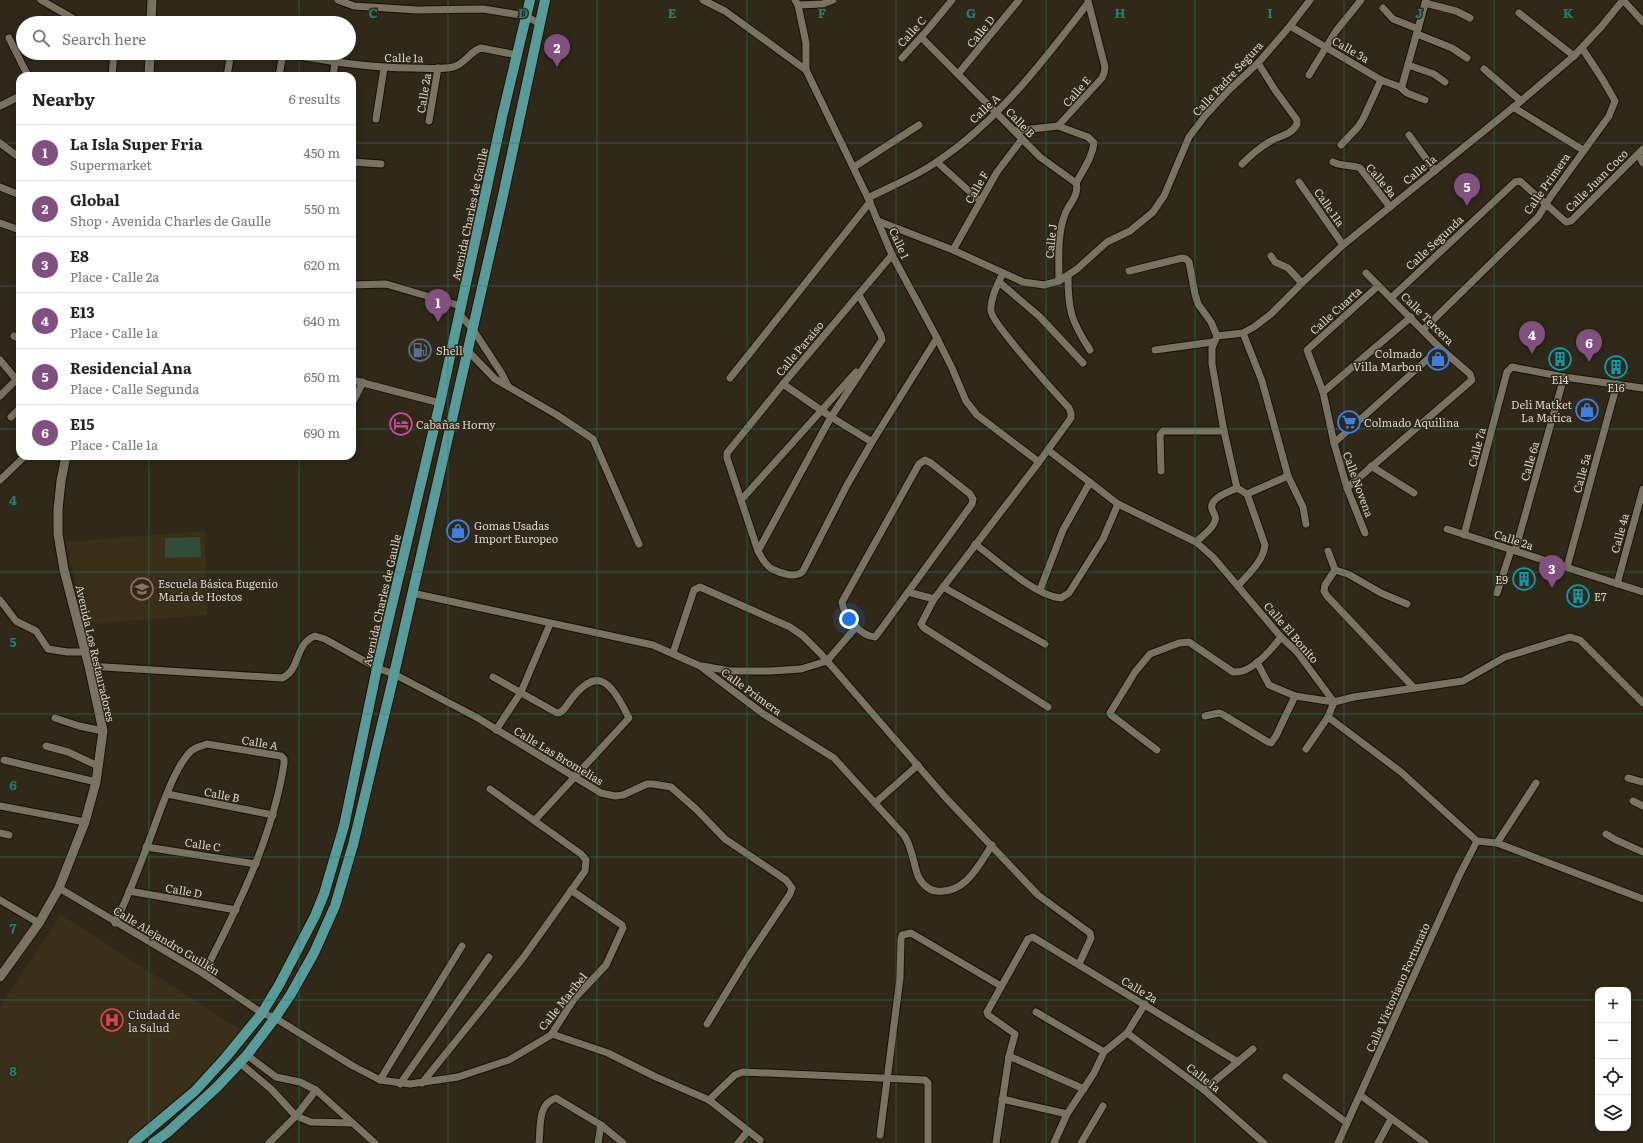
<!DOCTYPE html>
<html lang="en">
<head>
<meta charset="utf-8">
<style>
	:root { --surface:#fff; --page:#f6f6f6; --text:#222; --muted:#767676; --line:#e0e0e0; --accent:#81507e }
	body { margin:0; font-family:Literata,serif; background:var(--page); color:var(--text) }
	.controls { position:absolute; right:12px; bottom:12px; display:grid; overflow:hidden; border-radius:8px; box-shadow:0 2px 10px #0003 }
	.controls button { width:36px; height:36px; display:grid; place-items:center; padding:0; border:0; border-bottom:1px solid var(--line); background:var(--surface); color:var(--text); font:20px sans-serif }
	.you { position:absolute; left:849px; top:619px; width:14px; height:14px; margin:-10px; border:3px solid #fff; border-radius:50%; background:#1a73e8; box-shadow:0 0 0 6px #1a73e833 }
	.badge { display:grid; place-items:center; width:26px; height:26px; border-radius:50%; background:var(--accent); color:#fff; font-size:13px; font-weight:700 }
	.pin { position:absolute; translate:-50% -33px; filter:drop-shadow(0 1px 2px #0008) }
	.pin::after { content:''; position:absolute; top:21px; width:14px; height:12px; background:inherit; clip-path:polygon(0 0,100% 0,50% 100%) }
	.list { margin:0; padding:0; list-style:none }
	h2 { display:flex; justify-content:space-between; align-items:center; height:52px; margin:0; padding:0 16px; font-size:17px }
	h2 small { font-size:13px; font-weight:400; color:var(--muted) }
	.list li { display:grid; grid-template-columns:26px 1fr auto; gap:12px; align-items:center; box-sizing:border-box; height:56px; padding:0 16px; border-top:1px solid var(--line) }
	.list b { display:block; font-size:15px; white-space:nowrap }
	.list p { margin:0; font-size:13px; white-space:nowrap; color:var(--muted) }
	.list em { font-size:13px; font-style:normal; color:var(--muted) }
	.icon { flex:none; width:22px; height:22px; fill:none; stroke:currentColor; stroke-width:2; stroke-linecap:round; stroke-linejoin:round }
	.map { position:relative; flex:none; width:1643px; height:1143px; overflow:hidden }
	.search { position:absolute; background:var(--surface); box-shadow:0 2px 10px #0003; left:16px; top:16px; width:340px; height:44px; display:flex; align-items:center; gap:10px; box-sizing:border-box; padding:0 14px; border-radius:22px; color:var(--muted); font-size:15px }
	.panel { position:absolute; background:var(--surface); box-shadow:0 2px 10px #0003; left:16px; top:72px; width:340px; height:388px; border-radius:12px }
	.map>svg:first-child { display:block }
	.built { fill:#3a301a }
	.green { fill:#304d38 }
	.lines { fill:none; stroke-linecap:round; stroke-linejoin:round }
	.street-casing { stroke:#181104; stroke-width:9 }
	.secondary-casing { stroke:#181104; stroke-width:11 }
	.primary-casing { stroke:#181104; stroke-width:12 }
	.street { stroke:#7b7361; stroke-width:7 }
	.secondary { stroke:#7b7361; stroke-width:9 }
	.primary { stroke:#579c9b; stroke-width:10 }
	.grid { fill:none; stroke:#238077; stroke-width:1; stroke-opacity:0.55 }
	.labels { text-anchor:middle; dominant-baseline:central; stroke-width:3; stroke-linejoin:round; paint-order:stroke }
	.street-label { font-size:11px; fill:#dad5cb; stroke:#302919 }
	.poi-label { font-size:11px; fill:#dad5cb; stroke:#302919; text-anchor:start }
	.grid-label { font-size:13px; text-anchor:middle; font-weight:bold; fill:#238077; stroke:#302919; stroke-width:3; stroke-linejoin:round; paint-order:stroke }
</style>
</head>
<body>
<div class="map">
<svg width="1643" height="1143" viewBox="0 0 1643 1143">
	<rect width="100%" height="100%" fill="#302919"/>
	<!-- built -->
	<g class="built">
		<path d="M205,531L207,615L87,624L70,562L66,542Z"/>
		<path d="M61,915L245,1033L130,1143H0V1007Z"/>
	</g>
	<!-- green -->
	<path class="green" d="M200,537L201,557L165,558V538Z"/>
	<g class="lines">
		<!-- street casing -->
		<g class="street-casing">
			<g id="street">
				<path d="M41,0L81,23"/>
				<path d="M338,0L354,6L417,10L483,9L526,16L540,24"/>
				<path d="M703,0L725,11L806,70"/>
				<path d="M795,0L798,5L806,43V70L868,198L892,255L937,338L952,368L966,401L977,415L1039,462"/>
				<path d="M1623,0L1643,22"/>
				<path d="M1425,3L1456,11L1470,18"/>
				<path d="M798,5L823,4L833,0"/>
				<path d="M1383,8L1393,19L1418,29"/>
				<path d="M1519,13L1574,56"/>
				<path d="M1290,26L1381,80L1400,87L1402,86L1426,0"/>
				<path d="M1417,34L1452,48L1467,58"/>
				<path d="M921,37L1040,157L1076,183"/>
				<path d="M9,38L28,76"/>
				<path d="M284,53C327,61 369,68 413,68C426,68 440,70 453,67C465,64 470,51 481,48L517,55"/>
				<path d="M902,58L929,28L952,0"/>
				<path d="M1408,65L1434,74L1445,82"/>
				<path d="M1484,69L1521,101"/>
				<path d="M958,74L1019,0"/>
				<path d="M1309,75L1336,31L1361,0"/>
				<path d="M112,76L114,53"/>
				<path d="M227,76L231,53"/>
				<path d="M279,76L283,53"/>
				<path d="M333,76L335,63"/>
				<path d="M1400,87L1407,93L1425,100"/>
				<path d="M0,106L20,96"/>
				<path d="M1513,107L1583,150"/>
				<path d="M376,119L384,68"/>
				<path d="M429,121L438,68"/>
				<path d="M1058,126L1088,137L1094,143C1092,158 1083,170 1076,183"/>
				<path d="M1015,131L1058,126L1102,78L1104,73L1105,67L1088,1"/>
				<path d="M1409,135L1435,171"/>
				<path d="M0,143L20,158"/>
				<path d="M1341,145L1358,127L1363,119L1381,80"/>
				<path d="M1638,154L1643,163"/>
				<path d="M352,162L381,164"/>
				<path d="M937,162L980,201"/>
				<path d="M1333,162C1342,167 1351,164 1360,168L1390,207"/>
				<path d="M1242,164C1250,156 1259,148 1269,142C1278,136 1292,135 1297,124V120L1275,90L1258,63"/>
				<path d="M854,167L919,125"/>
				<path d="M1299,182L1343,245"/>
				<path d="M0,187L20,195"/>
				<path d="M868,198C891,186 917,176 938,161C999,120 1044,60 1088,3"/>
				<path d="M878,221L953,250L1023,282L1044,285L1059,281L1077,269L1107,242L1130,231L1153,212L1164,196L1189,137L1205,116L1229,90L1258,63L1290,26L1310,0"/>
				<path d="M0,223L20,230"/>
				<path d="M953,250L997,172L1022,139"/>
				<path d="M1271,256L1275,262L1288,268L1302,283"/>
				<path d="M1129,271L1182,258L1186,259L1189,262L1195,294L1198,304L1211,322L1217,336L1212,348V364L1224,431L1237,488L1247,494L1265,545C1263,562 1248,574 1238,586"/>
				<path d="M1003,273C998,284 990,298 991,311C991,322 1057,395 1069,408L1071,413V418L1039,462L934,599L921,624L924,628L1048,707"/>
				<path d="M1068,276C1068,310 1071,321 1090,350"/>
				<path d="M1059,281C1059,258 1057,235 1065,214C1069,204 1080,194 1076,183"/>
				<path d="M999,282L1040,317L1083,363"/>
				<path d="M352,285L386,284L461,306"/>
				<path d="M859,295L881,335L882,340L831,417L758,551C761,557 765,565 772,569C780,573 796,579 803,571L847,485L872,442L937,338"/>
				<path d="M1392,297L1515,182L1520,181L1566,222L1571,221L1643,149"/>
				<path d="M459,314L472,328L502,374L508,386"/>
				<path d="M1423,330L1538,217L1551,196L1609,116L1615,101L1603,80L1582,48"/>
				<path d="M1243,333L1262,381L1288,476L1303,507L1306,524"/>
				<path d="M14,336L20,339"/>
				<path d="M1217,336L1243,333L1254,327L1271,314L1302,283L1343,245L1521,101L1574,56L1601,27L1623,0"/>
				<path d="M467,350L495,379L557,415L593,439L639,544"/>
				<path d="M1155,350L1213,342"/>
				<path d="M0,360L20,384"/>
				<path d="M730,378L870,202"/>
				<path d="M352,380L440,403"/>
				<path d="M783,384L831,417L872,442"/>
				<path d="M1323,392L1411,317"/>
				<path d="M0,396L16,380"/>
				<path d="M352,404L363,382"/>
				<path d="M11,417L20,408"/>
				<path d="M1334,443L1440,348"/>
				<path d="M1048,450L1118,504L1196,542L1213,557L1281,637L1297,652L1334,702"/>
				<path d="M925,460L931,463L970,494L973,499L972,504L879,632L875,637C860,636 844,616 842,602L919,464Z"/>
				<path d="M1371,466L1414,493"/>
				<path d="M1161,471L1160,435L1163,431H1224"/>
				<path d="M0,480L25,456"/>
				<path d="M1347,488L1472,380L1470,374L1440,348L1366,273"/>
				<path d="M1247,494L1288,476"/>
				<path d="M742,499L856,372"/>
				<path d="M1447,529L1643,592"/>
				<path d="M1365,533L1347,488L1334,443L1323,392L1307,350L1378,286"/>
				<path d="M1464,535L1507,372L1512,367L1564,377L1643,388"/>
				<path d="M1196,542C1202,536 1213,529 1215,521C1217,516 1213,513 1212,509C1209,498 1229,492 1237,488"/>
				<path d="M975,544C997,560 1035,596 1061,598L1069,593L1103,539L1118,504"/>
				<path d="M758,551L727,458V453L783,384L892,255"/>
				<path d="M1328,551L1335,570"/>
				<path d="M1515,551L1564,377"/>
				<path d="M1567,567L1617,384"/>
				<path d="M1617,584L1643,489"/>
				<path d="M943,587L1045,644"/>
				<path d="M1040,590L1063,530L1090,482"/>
				<path d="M908,592L934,599"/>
				<path d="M412,593L653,645L700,666L762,713L834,758L904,835C912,847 913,862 918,876C921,883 928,890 936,891C965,895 979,865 992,845"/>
				<path d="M1497,593L1511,550"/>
				<path d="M0,600L16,621L36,631L48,649L67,652H85"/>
				<path d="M1407,604L1381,593L1348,574L1335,570L1325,585L1324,591L1327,596L1414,688"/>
				<path d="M673,653L694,590L700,587L790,627L803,636L821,654L945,797L1038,895L1090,933L1091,938L1079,964"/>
				<path d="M1257,662L1269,685L1295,696L1334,702L1354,697L1463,681L1505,657L1570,637L1580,640L1643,703"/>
				<path d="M89,666L282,678C301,670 294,644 315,636L325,639L377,668L394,674L476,717L601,793L615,796L623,795L647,784H653L671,787L696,809L725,839L786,880L792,888L790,894L748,957L707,1024"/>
				<path d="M702,666L730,671H770L801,669L827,661L856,627"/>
				<path d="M493,677L557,713C563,713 566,706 570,701C599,662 612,685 629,718L535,820"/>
				<path d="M1205,716L1219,713L1222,714L1268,742L1271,743L1276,736L1295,696"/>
				<path d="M1328,717L1401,772L1477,841L1497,843L1643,899"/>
				<path d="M55,718L79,726L103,731"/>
				<path d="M496,730L521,692L550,624"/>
				<path d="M46,746L68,752L98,766"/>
				<path d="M1306,749L1328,717L1334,702"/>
				<path d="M1157,750L1111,715L1110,713L1135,672L1150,654L1179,643L1189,642L1233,672C1251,674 1271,650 1281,637"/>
				<path d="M4,760L96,782"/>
				<path d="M1628,778L1643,782"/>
				<path d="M167,794L273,815"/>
				<path d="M1633,801L1643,806"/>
				<path d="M875,803L918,765"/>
				<path d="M0,806L85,822"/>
				<path d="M0,833L9,835"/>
				<path d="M1606,834L1616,840L1643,852"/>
				<path d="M1497,843L1536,783"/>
				<path d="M146,847L256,864"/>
				<path d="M59,888L204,974L262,1013L275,1018L353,1066L380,1080L410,1084L458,1077L509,1060L551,1035L574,999L606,965L623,928L622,925L571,890"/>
				<path d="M129,891L236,910"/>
				<path d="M0,900L39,923"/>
				<path d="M115,923C133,887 146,849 160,811C167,793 177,765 191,751C196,747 201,746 207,744L281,756L284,759V764C276,815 258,862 236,908C226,931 214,952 204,974"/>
				<path d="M1036,1012L1104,1052"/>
				<path d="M1127,1033L1204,1090L1264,1143"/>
				<path d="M552,1034L608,1053L656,1077L709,1100L760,1140"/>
				<path d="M247,1055L276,1077L300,1082L316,1090L375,1143"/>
				<path d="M1009,1056L1084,1089"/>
				<path d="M240,1063L271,1089L296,1116L311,1122L352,1123"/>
				<path d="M1286,1077L1347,1123"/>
				<path d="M380,1080L462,946"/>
				<path d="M422,1083L523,958L585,871L586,860L581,854L490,789"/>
				<path d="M400,1084L489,957"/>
				<path d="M1204,1090L1253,1049"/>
				<path d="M1360,1095L1425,1143"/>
				<path d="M1002,1099L1067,1114"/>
				<path d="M709,1100L735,1075L743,1072L925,1080L928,1083V1143"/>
				<path d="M880,1135L900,978L901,939L902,935L911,933L1001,986"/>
				<path d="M269,1143L296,1116L316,1090"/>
				<path d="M539,1143C541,1127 537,1104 556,1098L601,1125L623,1143"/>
				<path d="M598,1143L601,1125"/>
				<path d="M738,1143L748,1131"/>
				<path d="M996,1143L1009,1056L1015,1034L988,1015L987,1012L1028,939L1033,937L1238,1062"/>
				<path d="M1054,1143L1067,1114L1094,1073L1104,1052L1127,1033L1145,1004"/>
				<path d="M1081,1143L1103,1106"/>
				<path d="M1338,1143L1459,876L1477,841"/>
				<path d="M1378,1143L1391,1119"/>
			</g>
		</g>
		<!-- secondary casing -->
		<g class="secondary-casing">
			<g id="secondary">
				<path d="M151,23L152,0"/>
				<path d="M149,76L150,53"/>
				<path d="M0,977L39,923L59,888L85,822L96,782L103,731L89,666L64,570L58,534V509L61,481L66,456"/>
			</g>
		</g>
		<!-- primary casing -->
		<g class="primary-casing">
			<g id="primary">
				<path d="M133,1143L195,1091L226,1057L262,1013L279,985L315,916L324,894L344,826L377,668L440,403L503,113L530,0"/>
				<path d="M153,1143L168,1132L217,1087L247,1055L275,1018L291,994L314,953L335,906L353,845L392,683L502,200L545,0"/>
			</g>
		</g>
		<!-- street -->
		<use href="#street" class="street"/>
		<!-- secondary -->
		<use href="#secondary" class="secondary"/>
		<!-- primary -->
		<use href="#primary" class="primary"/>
	</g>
	<!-- grid -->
	<path class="grid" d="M149,0V23M299,0V23M448,0V1143M597,0V1143M747,0V1143M896,0V1143M1046,0V1143M1195,0V1143M1344,0V1143M1494,0V1143M149,53V76M299,53V76M0,143H20M352,143H1643M0,286H20M352,286H1643M0,429H20M352,429H1643M149,456V1143M299,456V1143M0,572H1643M0,714H1643M0,857H1643M0,1000H1598M1628,1000H1643"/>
	<!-- icons -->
	<defs>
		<g id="fuel-ring" transform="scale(1.15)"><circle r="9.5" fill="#302919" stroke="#5c6f8a" stroke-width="1.5"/><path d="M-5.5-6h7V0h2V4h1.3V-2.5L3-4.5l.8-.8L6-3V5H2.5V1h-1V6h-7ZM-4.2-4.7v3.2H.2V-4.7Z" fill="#5c6f8a"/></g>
		<g id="shop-ring" transform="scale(1.15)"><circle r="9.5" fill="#302919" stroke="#3f7fe0" stroke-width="1.5"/><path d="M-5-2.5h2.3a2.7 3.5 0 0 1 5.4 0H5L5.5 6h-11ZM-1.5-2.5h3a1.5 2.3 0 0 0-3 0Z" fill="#3f7fe0"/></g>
		<g id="building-ring" transform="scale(1.15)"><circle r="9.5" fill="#302919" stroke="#0f9aa8" stroke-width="1.5"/><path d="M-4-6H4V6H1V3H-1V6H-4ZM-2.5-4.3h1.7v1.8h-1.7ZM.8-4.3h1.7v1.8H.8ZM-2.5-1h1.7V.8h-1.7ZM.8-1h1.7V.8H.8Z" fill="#0f9aa8"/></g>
		<g id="supermarket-ring" transform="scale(1.15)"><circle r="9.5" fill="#302919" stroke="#3f7fe0" stroke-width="1.5"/><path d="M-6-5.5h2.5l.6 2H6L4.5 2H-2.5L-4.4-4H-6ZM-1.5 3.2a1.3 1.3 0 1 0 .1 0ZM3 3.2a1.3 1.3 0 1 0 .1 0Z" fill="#3f7fe0"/></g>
		<g id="hotel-ring" transform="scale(1.15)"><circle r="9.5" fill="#302919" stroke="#d1479c" stroke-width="1.5"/><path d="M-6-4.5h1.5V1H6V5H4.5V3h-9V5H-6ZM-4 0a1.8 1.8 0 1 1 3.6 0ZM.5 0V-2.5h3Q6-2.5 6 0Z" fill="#d1479c"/></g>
		<g id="school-ring" transform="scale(1.15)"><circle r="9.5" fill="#302919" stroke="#8d6e63" stroke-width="1.5"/><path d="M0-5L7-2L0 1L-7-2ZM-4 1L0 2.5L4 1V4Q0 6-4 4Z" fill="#8d6e63"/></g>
		<g id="hospital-ring" transform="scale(1.15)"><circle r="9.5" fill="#302919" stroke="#e0444e" stroke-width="1.5"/><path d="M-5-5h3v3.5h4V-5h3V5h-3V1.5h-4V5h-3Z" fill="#e0444e"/></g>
	</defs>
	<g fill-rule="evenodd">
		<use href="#fuel-ring" x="420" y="350"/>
		<use href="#shop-ring" x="1438" y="359"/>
		<use href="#building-ring" x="1560" y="359"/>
		<use href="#building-ring" x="1616" y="367"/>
		<use href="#shop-ring" x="1587" y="410"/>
		<use href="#supermarket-ring" x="1349" y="422"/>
		<use href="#hotel-ring" x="401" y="424"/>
		<use href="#shop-ring" x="458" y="531"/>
		<use href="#building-ring" x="1524" y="579"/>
		<use href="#school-ring" x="142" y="589"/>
		<use href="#building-ring" x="1578" y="596"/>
		<use href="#hospital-ring" x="112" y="1020"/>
	</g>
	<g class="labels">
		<!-- street labels -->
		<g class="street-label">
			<text transform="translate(911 31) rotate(-48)">Calle C</text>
			<text transform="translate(980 31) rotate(-51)">Calle D</text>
			<text transform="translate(1351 49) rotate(30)">Calle 3a</text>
			<text transform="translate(404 57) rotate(1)">Calle 1a</text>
			<text transform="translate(1227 78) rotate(-47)">Calle Padre Segura</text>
			<text transform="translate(1076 91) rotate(-49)">Calle E</text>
			<text transform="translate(423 93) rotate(-81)">Calle 2a</text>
			<text transform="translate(984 108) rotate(-43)">Calle A</text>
			<text transform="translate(1021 122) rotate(46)">Calle B</text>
			<text transform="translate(1419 169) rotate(-39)">Calle 1a</text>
			<text transform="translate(1382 180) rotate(50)">Calle 9a</text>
			<text transform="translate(1596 180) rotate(-45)">Calle Juan Coco</text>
			<text transform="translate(1546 183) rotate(-55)">Calle Primera</text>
			<text transform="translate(976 187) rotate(-60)">Calle F</text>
			<text transform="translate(1330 207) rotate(55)">Calle 11a</text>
			<text transform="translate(469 214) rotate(-78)">Avenida Charles de Gaulle</text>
			<text transform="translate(1050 241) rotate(-84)">Calle J</text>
			<text transform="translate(1434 242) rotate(-43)">Calle Segunda</text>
			<text transform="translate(900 243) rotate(66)">Calle 1</text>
			<text transform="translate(1335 310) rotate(-42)">Calle Cuarta</text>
			<text transform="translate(1428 318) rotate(45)">Calle Tercera</text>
			<text transform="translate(799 348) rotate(-50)">Calle Paraíso</text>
			<text transform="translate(1476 447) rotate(-75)">Calle 7a</text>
			<text transform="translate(1529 461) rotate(-74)">Calle 6a</text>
			<text transform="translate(1581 473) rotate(-75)">Calle 5a</text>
			<text transform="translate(1359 484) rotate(70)">Calle Novena</text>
			<text transform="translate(1619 533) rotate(-75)">Calle 4a</text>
			<text transform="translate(1514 539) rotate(18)">Calle 2a</text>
			<text transform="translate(381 600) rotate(-77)">Avenida Charles de Gaulle</text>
			<text transform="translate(1292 632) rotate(49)">Calle El Bonito</text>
			<text transform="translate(96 653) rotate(77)">Avenida Los Restauradores</text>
			<text transform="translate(752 691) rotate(36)">Calle Primera</text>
			<text transform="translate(260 742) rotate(10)">Calle A</text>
			<text transform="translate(559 755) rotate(31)">Calle Las Bromelias</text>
			<text transform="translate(222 794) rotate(11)">Calle B</text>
			<text transform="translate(203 844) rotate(9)">Calle C</text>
			<text transform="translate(184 890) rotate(10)">Calle D</text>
			<text transform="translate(167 940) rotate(31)">Calle Alejandro Guillén</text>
			<text transform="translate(1397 987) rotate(-66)">Calle Victoriano Fortunato</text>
			<text transform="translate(1140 989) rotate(31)">Calle 2a</text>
			<text transform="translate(562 1001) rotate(-51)">Calle Maribel</text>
			<text transform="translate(1204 1077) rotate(38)">Calle 1a</text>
		</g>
		<!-- poi labels -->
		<g class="poi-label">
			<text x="436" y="350">Shell</text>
			<text x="1422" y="353" text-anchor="end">Colmado<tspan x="1422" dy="13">Villa Marbon</tspan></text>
			<text x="1560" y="379" text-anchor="middle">E14</text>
			<text x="1616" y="387" text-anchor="middle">E16</text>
			<text x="1572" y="404" text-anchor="end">Deli Matket<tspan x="1572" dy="13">La Matica</tspan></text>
			<text x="1364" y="422">Colmado Aquilina</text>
			<text x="416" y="424">Cabañas Horny</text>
			<text x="474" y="525">Gomas Usadas<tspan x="474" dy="13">Import Europeo</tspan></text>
			<text x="1508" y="579" text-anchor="end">E9</text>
			<text x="158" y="583">Escuela Básica Eugenio<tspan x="158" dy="13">María de Hostos</tspan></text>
			<text x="1594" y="596">E7</text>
			<text x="128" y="1014">Ciudad de<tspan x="128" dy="13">la Salud</tspan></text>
		</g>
	</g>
	<g class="grid-label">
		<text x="373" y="18">C</text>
		<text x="523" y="18">D</text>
		<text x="672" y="18">E</text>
		<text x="822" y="18">F</text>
		<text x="971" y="18">G</text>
		<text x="1120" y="18">H</text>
		<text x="1270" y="18">I</text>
		<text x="1419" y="18">J</text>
		<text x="1568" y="18">K</text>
		<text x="13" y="505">4</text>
		<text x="13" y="647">5</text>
		<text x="13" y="790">6</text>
		<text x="13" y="933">7</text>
		<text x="13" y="1076">8</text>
	</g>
</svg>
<div class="controls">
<button>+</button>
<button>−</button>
<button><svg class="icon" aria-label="locate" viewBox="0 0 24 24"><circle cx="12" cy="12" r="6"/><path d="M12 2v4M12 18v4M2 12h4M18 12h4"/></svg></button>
<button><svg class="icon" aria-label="layers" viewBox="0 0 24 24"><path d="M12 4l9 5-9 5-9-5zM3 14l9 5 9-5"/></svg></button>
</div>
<div class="you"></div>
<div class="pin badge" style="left:438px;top:322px">1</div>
<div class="pin badge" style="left:557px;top:67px">2</div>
<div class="pin badge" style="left:1552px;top:588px">3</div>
<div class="pin badge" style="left:1532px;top:354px">4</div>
<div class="pin badge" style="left:1467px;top:206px">5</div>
<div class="pin badge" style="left:1589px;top:362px">6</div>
<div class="search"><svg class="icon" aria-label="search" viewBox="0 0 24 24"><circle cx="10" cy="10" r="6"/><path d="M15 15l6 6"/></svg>Search here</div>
<section class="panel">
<h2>Nearby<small>6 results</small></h2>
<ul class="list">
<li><span class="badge">1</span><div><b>La Isla Super Fria</b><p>Supermarket</p></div><em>450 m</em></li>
<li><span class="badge">2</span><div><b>Global</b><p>Shop · Avenida Charles de Gaulle</p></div><em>550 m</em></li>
<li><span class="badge">3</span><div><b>E8</b><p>Place · Calle 2a</p></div><em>620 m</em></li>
<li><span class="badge">4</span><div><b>E13</b><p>Place · Calle 1a</p></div><em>640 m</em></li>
<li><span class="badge">5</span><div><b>Residencial Ana</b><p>Place · Calle Segunda</p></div><em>650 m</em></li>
<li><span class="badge">6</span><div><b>E15</b><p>Place · Calle 1a</p></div><em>690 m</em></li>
</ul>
</section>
</div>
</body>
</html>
